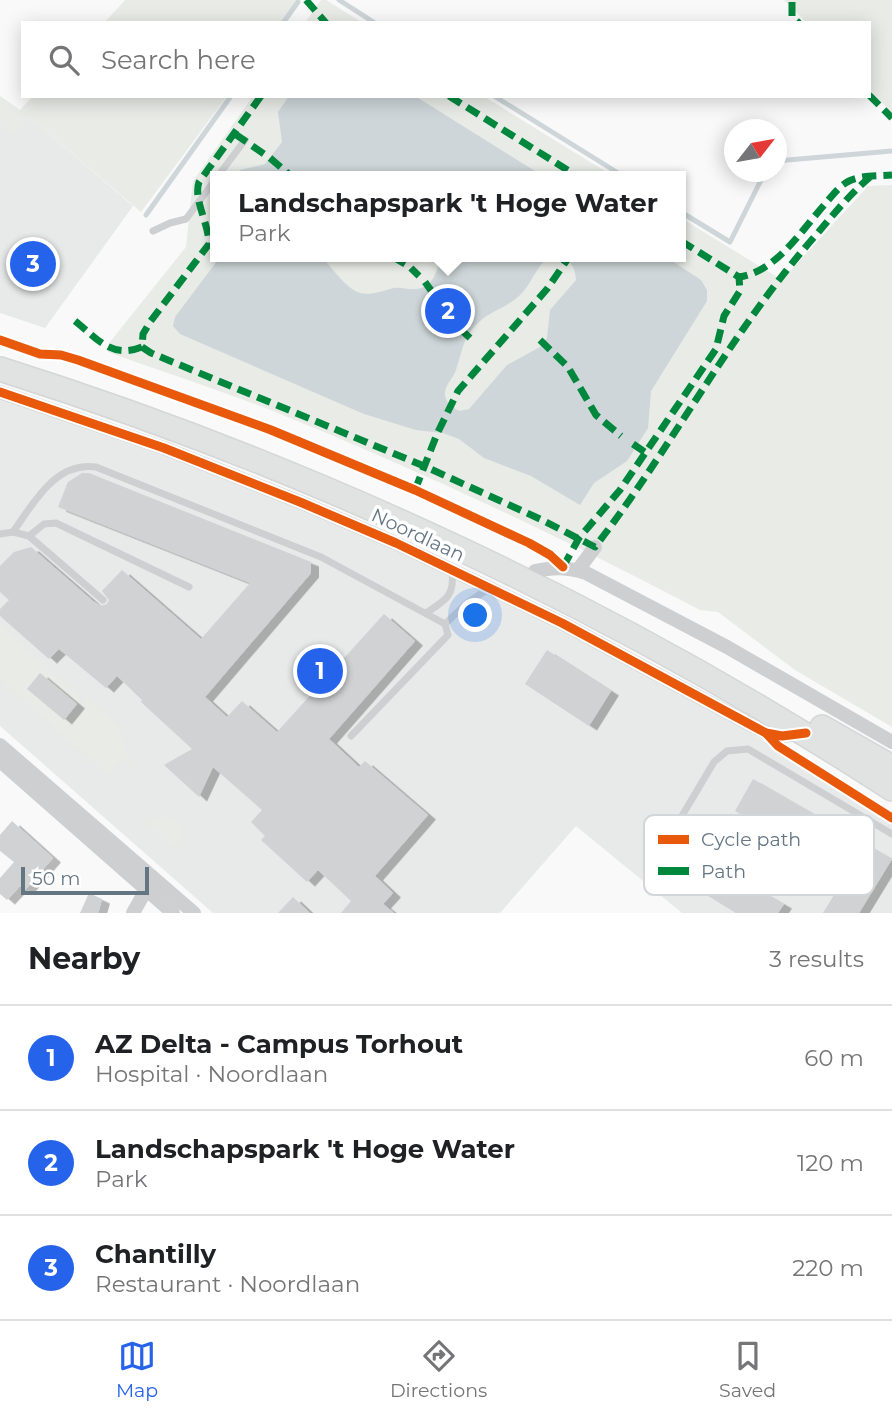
<!DOCTYPE html>
<html lang="en">
<head>
<meta charset="utf-8">
<style>
	:root { --surface:#fff; --page:#f2f2f2; --text:#202124; --muted:#757577; --line:#e0e0e0; --accent:#2563eb }
	body { margin:0; font-family:Montserrat,sans-serif; background:var(--page); color:var(--text) }
	.compass { position:absolute; left:724px; top:119px; width:63px; height:63px; border-radius:50%; background:var(--surface); box-shadow:0 4px 18px #0003; rotate:59deg }
	.scale { position:absolute; left:21px; bottom:18px; width:128px; box-sizing:border-box; padding-left:7px; border:4px solid #657683; border-top:0; font-size:19px; line-height:24px; white-space:nowrap; color:#657683; -webkit-text-stroke:5px #fff; paint-order:stroke }
	.you { position:absolute; left:476px; top:616px; width:24px; height:24px; margin:-18px; border:5px solid #fff; border-radius:50%; background:#1a73e8; box-shadow:0 0 0 10px #1a73e833 }
	.badge { display:grid; place-items:center; width:46px; height:46px; border-radius:50%; background:var(--accent); color:#fff; font-size:23px; font-weight:700 }
	.pin { position:absolute; translate:-50% -50%; border:4px solid #fff; box-shadow:0 2px 7px #0006 }
	.popup { position:absolute; left:210px; top:171px; width:476px; height:91px; box-sizing:border-box; display:grid; place-content:center; border-radius:0px; background:var(--surface); filter:drop-shadow(0 2px 5px #0005); font-size:23px; white-space:nowrap; color:var(--muted) }
	.popup b { font-size:26px; color:var(--text) }
	.popup::after { content:''; position:absolute; left:50%; top:100%; margin-left:-14px; border:14px solid transparent; border-top-color:var(--surface) }
	.list { margin:0; padding:0; list-style:none }
	h2 { display:flex; justify-content:space-between; align-items:center; height:91px; margin:0; padding:0 28px; font-size:30px }
	h2 small { font-size:23px; font-weight:400; color:var(--muted) }
	.list li { display:grid; grid-template-columns:46px 1fr auto; gap:21px; align-items:center; box-sizing:border-box; height:105px; padding:0 28px; border-top:2px solid var(--line) }
	.list b { display:block; font-size:26px; white-space:nowrap }
	.list p { margin:0; font-size:23px; white-space:nowrap; color:var(--muted) }
	.list em { font-size:23px; font-style:normal; color:var(--muted) }
	.icon { flex:none; width:38px; height:38px; fill:none; stroke:currentColor; stroke-width:2; stroke-linecap:round; stroke-linejoin:round }
	.map { position:relative; flex:none; width:892px; height:913px; overflow:hidden }
	.search { position:absolute; background:var(--surface); box-shadow:0 4px 18px #0003; left:21px; right:21px; top:21px; height:77px; display:flex; align-items:center; gap:18px; box-sizing:border-box; padding:0 24px; border-radius:0px; color:var(--muted); font-size:26px }
	.sheet { height:406px; background:var(--surface) }
	nav { display:flex; justify-content:space-around; align-items:center; box-sizing:border-box; height:98px; border-top:2px solid var(--line); background:var(--surface); font-size:19px; color:var(--muted) }
	nav a { display:grid; justify-items:center; gap:4px }
	nav .on { color:var(--accent) }
	.map>svg:first-child { display:block }
	.built { fill:#e8e9e9 }
	.green { fill:#e8ebe6 }
	.water { fill:#ced6d9 }
	.lines { fill:none; stroke-linecap:round; stroke-linejoin:round }
	.stream { stroke:#ced6d9; stroke-width:5 }
	.building { fill:#d0d2d3; filter:url(#shadow) }
	.primary-casing { stroke:#d5d6d7; stroke-width:26 }
	.service { stroke:#cecfd0; stroke-width:7 }
	.minor { stroke:#cecfd0; stroke-width:14 }
	.primary { stroke:#e1e2e2; stroke-width:23 }
	.quiet { stroke:#00873e; stroke-width:7; stroke-dasharray:14 7; stroke-linecap:butt }
	.cycleway-casing { stroke:#fff; stroke-width:13 }
	.cycleway { stroke:#e8590c; stroke-width:9 }
	.labels { text-anchor:middle; dominant-baseline:central; stroke-width:7; stroke-linejoin:round; paint-order:stroke }
	.street-label { font-size:19px; fill:#657683; stroke:#fff }
	.key { fill:#fff; stroke:#d1d6da; stroke-width:2 }
	.key-label { font-size:19px; fill:#657683 }
</style>
</head>
<body>
<div class="map">
<svg width="892" height="913" viewBox="0 0 892 913">
	<defs>
		<filter id="shadow"><feDropShadow dx="8" dy="4.5" stdDeviation="0" flood-color="#0004"/></filter>
	</defs>
	<rect width="100%" height="100%" fill="#f9f9f9"/>
	<!-- built -->
	<g class="built">
		<path d="M29,117L133,206L45,328L0,313V125L14,132Z"/>
		<path d="M0,397L144,447L355,531L490,593L717,712L892,821V913H682L576,826L500,913H213L0,726Z"/>
	</g>
	<!-- green -->
	<g class="green">
		<path d="M125,0H298L281,23H104Z"/>
		<path d="M321,0H326L363,23H305Z"/>
		<path d="M784,0H892V113L869,89V23H807Z"/>
		<path d="M0,96L20,110L33,96H227L141,212L29,117L14,133L0,125Z"/>
		<path d="M253,96H483L613,176H215V257H681V218L782,280L868,186L892,185V727L795,670L718,612L700,610C561,537 419,470 273,411C219,390 163,372 108,352L110,342L186,247L193,181Z"/>
		<path d="M0,625L82,698L77,704L40,673L27,689L71,717L87,697L118,726L132,768L123,759L108,775L0,680Z"/>
		<path d="M162,816C180,818 186,834 175,849L146,824L156,817Z"/>
	</g>
	<!-- water -->
	<g class="water">
		<path d="M289,96H415L543,176H235L240,170L265,164L282,142L278,112Z"/>
		<path d="M220,257H322C331,267 341,281 352,289C365,299 380,291 394,288C402,287 408,290 416,289C432,288 439,271 439,257H550C536,265 532,284 520,295C508,307 491,311 479,322C462,338 463,350 456,370C453,379 444,385 445,395C446,403 452,407 459,411L469,409L507,365L540,347L547,338L550,310L576,280C575,269 573,263 563,257H666L701,280L707,290V301L651,391L648,428L627,461L594,483L580,505L531,476L484,458L459,439L443,433L416,430L364,414L180,334L173,326L175,317Z"/>
	</g>
	<g class="lines">
		<!-- stream -->
		<g class="stream">
			<path d="M339,0L375,23"/>
			<path d="M283,23L298,2"/>
			<path d="M494,96L623,176"/>
			<path d="M776,161L892,151"/>
			<path d="M681,212L730,242L765,172"/>
			<path d="M146,215L231,96"/>
		</g>
	</g>
	<!-- building -->
	<g class="building">
		<path d="M82,473H89L311,562V573L205,697L227,717L242,701L277,732L384,614L415,641L329,739L359,767L365,761L428,815L375,876L393,893L383,904L394,913H341L351,901L318,870L307,882L261,840L265,836L251,822L262,810L213,767L199,797L164,765L192,749L141,702L142,700L117,676L106,688L59,649L49,659L0,616V609L9,600L0,592V566L14,552L31,547L93,601L101,606L107,604L109,600L102,591L122,570L201,639L250,583L58,507L68,482Z"/>
		<path d="M547,650L611,691L589,726L525,684Z"/>
		<path d="M40,673L77,704L64,720L27,689Z"/>
		<path d="M753,779L892,859L859,913H823L845,877L735,811Z"/>
		<path d="M12,821L53,858L25,890L20,886L7,900L0,894V878L14,862L0,851V835Z"/>
		<path d="M698,855L784,904L778,913H736L681,879Z"/>
		<path d="M89,893L102,899L98,913H80Z"/>
		<path d="M293,897L310,913H278Z"/>
	</g>
	<g class="lines">
		<!-- primary casing -->
		<g class="primary-casing">
			<g id="primary">
				<path d="M0,369C314,468 616,610 892,789"/>
				<path d="M822,727L892,767"/>
			</g>
		</g>
		<!-- service -->
		<g class="service">
			<path d="M218,176L245,140"/>
			<path d="M153,231L170,223L186,219L215,180"/>
			<path d="M13,532C33,504 55,461 96,467L321,557L445,624L448,635L351,736"/>
			<path d="M0,534L13,532L29,536L103,600"/>
			<path d="M29,536L44,524L56,523L189,587"/>
			<path d="M426,613C446,600 455,596 452,570"/>
			<path d="M445,624L467,603L488,589"/>
			<path d="M648,873L714,762L727,751L748,749L892,834"/>
		</g>
		<!-- minor -->
		<g class="minor">
			<path d="M0,392L164,448L300,502L396,543L562,623L766,733L782,736L803,734"/>
			<path d="M578,570L595,547"/>
			<path d="M535,571C554,567 567,567 586,573L727,647L892,742"/>
			<path d="M0,745L194,913"/>
			<path d="M0,761L173,913"/>
			<path d="M133,913L151,881"/>
		</g>
		<!-- primary -->
		<use href="#primary" class="primary"/>
		<!-- quiet -->
		<g class="quiet">
			<path d="M306,0L326,23"/>
			<path d="M792,2V17L799,23"/>
			<path d="M869,95L892,118"/>
			<path d="M261,96L199,182C193,199 209,224 209,244L150,322L143,334L142,347L151,353L424,466L540,519L595,547C673,446 731,331 816,235C833,215 850,194 870,177"/>
			<path d="M449,96L577,176"/>
			<path d="M235,134L264,154"/>
			<path d="M270,158L291,176"/>
			<path d="M681,241L739,277C776,272 801,231 825,204C832,196 839,186 849,181C861,175 878,176 892,175"/>
			<path d="M393,257L410,267L419,276"/>
			<path d="M425,282L455,324L470,338"/>
			<path d="M75,321C98,339 111,359 142,347"/>
			<path d="M540,340L568,367L596,415L621,436"/>
			<path d="M633,444L646,453"/>
			<path d="M415,490L437,434L458,391L547,289L569,257"/>
			<path d="M563,567L579,538L620,490L716,349L724,316L740,291L739,277"/>
		</g>
		<!-- cycleway casing -->
		<g class="cycleway-casing">
			<g id="cycleway">
				<path d="M0,340L40,354L61,355L78,360L271,430L415,490L529,543L550,555L563,567"/>
				<path d="M0,392L164,448L300,502L396,543L562,623L766,733L782,736L806,733"/>
				<path d="M766,733L778,746L892,818"/>
			</g>
		</g>
		<!-- cycleway -->
		<use href="#cycleway" class="cycleway"/>
	</g>
	<g class="labels">
		<!-- street labels -->
		<g class="street-label">
			<text transform="translate(418 535) rotate(25)">Noordlaan</text>
		</g>
	</g>
	<!-- legend -->
	<rect x="644" y="815" width="230" height="80" rx="10" class="key"/>
	<rect x="658" y="835" width="31" height="9" fill="#e8590c"/>
	<rect x="658" y="867" width="31" height="8" fill="#00873e"/>
	<g class="key-label">
		<text x="701" y="846">Cycle path</text>
		<text x="701" y="878">Path</text>
	</g>
</svg>
<svg class="compass" viewBox="-18 -18 36 36"><path d="M0-13l5 13h-10z" fill="#e53935"/><path d="M0 13l5-13h-10z" fill="#757577"/></svg>
<div class="scale">50 m</div>
<div class="you"></div>
<div class="pin badge" style="left:320px;top:671px">1</div>
<div class="pin badge" style="left:448px;top:311px">2</div>
<div class="popup"><b>Landschapspark 't Hoge Water</b>Park</div>
<div class="pin badge" style="left:33px;top:264px">3</div>
<div class="search"><svg class="icon" aria-label="search" viewBox="0 0 24 24"><circle cx="10" cy="10" r="6"/><path d="M15 15l6 6"/></svg>Search here</div>
</div>
<section class="sheet">
<h2>Nearby<small>3 results</small></h2>
<ul class="list">
<li><span class="badge">1</span><div><b>AZ Delta - Campus Torhout</b><p>Hospital · Noordlaan</p></div><em>60 m</em></li>
<li><span class="badge">2</span><div><b>Landschapspark 't Hoge Water</b><p>Park</p></div><em>120 m</em></li>
<li><span class="badge">3</span><div><b>Chantilly</b><p>Restaurant · Noordlaan</p></div><em>220 m</em></li>
</ul>
</section>
<nav>
<a class="on"><svg class="icon" aria-label="map" viewBox="0 0 24 24"><path d="M3 6l6-2 6 2 6-2v14l-6 2-6-2-6 2zM9 4v14M15 6v14"/></svg>Map</a>
<a><svg class="icon" aria-label="directions" viewBox="0 0 24 24"><path d="M12 3l9 9-9 9-9-9zM9 14v-3h6M13 9l2 2-2 2"/></svg>Directions</a>
<a><svg class="icon" aria-label="saved" viewBox="0 0 24 24"><path d="M7 4h10v16l-5-4-5 4z"/></svg>Saved</a>
</nav>
</body>
</html>
